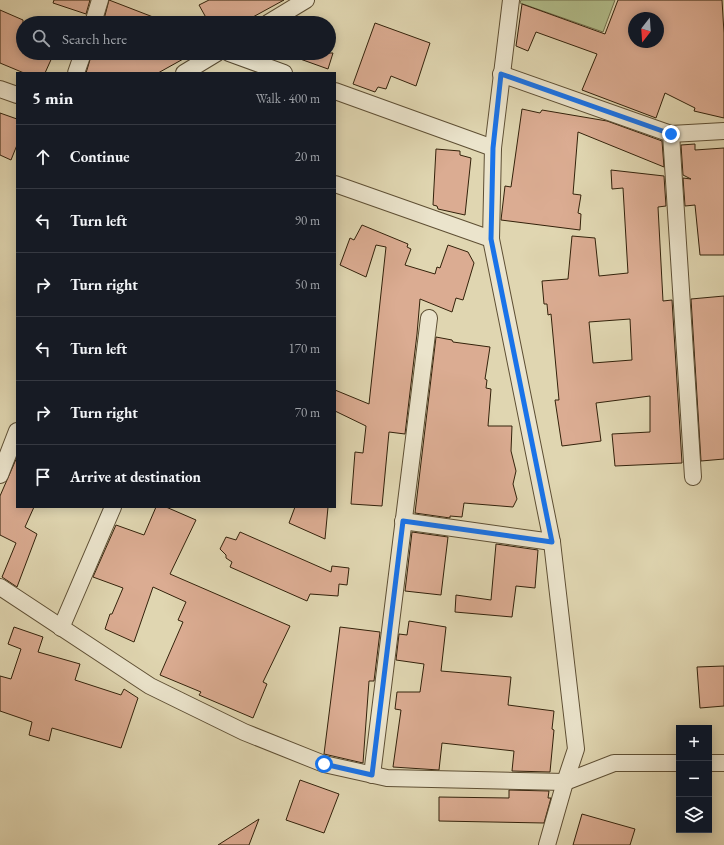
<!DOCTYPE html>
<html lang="en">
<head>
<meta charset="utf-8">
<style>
	:root { --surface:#171b24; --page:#20242c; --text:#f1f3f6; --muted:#9ea1a6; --line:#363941 }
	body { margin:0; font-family:"EB Garamond",serif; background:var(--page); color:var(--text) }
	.controls { position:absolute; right:12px; bottom:12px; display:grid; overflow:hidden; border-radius:0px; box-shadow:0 2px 10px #0003 }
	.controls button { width:36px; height:36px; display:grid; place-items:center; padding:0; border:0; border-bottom:1px solid var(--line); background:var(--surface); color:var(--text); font:20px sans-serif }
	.compass { position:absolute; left:628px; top:12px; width:36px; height:36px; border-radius:50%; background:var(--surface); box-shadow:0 2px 10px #0003; rotate:197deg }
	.stop { position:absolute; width:12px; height:12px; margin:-9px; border:3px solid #1a73e8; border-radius:50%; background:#fff }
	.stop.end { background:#1a73e8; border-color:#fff; box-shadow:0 1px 4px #0008 }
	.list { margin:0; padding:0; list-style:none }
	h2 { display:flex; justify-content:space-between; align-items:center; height:52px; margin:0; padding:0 16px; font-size:17px }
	h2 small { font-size:13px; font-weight:400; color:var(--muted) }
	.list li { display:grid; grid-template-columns:26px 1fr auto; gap:12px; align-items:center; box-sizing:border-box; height:64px; padding:0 16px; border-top:1px solid var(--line) }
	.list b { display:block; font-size:15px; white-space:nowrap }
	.list em { font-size:13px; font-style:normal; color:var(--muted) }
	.icon { flex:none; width:22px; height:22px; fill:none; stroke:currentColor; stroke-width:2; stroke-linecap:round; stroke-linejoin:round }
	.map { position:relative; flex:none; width:724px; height:845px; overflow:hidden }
	.search { position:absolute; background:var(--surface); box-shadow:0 2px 10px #0003; left:16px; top:16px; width:320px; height:44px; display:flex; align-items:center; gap:10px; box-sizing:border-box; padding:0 14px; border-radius:22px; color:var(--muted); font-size:15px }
	.panel { position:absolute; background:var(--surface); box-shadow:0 2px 10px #0003; left:16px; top:72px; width:320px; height:436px; border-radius:0px }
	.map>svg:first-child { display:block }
	.green { fill:#b2be8c; stroke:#72704c }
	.building { fill:#dbac92; stroke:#33220b; fill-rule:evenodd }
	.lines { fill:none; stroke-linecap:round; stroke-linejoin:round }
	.minor-casing { stroke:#5e4f34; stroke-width:18 }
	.minor { stroke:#ebe4cc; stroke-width:16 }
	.route { stroke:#1a73e8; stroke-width:5 }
</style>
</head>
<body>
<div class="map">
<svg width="724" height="845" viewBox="0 0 724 845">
	<rect width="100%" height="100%" fill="#e0d6b1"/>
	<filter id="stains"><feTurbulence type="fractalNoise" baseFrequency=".005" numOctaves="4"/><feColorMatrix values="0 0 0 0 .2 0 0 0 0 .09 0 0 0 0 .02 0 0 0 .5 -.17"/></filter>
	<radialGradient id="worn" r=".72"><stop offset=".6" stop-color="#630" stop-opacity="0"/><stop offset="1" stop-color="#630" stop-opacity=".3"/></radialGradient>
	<!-- green -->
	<path class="green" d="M521,0H615L603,32L520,3Z"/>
	<!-- building -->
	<g class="building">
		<path d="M54,0H90L86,14L53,3Z"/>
		<path d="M109,0L166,22V23H103Z"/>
		<path d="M209,0H284L242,23H209L199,5Z"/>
		<path d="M618,0H722L724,33V118L694,111L695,108L665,93L656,118L582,90L597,54L536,32L528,51L516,46L522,4L605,34ZM634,18H658V42H634Z"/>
		<path d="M0,10L23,20V53H54L45,73H24L0,63Z"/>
		<path d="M375,23L430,43L416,86L391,76L386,89L378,87L375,92L353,84Z"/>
		<path d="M92,53H194L158,73H86Z"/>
		<path d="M290,53H333L328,69L289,55Z"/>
		<path d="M522,109L540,113L542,110L607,121L662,141L664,167L578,132L573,194L581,195L578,213L581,214L580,230L501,220L505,186L511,187Z"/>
		<path d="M0,113L17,119V145L11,160L0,155Z"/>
		<path d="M695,144V150L724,148V255H700L695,205L685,206L683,178L691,179L683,175L681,145Z"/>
		<path d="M436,149L460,151V155L471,158L465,215L438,209L437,206L433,205Z"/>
		<path d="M611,170L664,176L666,206L658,207L663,301L672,300L682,463L615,466L612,434L650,432V396L596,403L601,441L562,446L555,400H559L551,314L548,315L547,304H544L542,281L568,279L572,236L595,238L599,276L628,273L623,188L612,189ZM630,319L632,360L593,363L589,322Z"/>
		<path d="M362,225L408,244L407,247L411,249L405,265L435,274L437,267L440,268L448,245L468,252L474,263L463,300L456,298L452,312L420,299L417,334L405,434L389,432L382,506L351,504L355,452L363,453L366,426L335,411V390L369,404L386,247L376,245L366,277L340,265L350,238L354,240Z"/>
		<path d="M724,296V459L701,461L691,299Z"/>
		<path d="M436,337L452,340L453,342L490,347L485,379L487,380L486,388L491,389L488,426H512L511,451L516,471L513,484L517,499L513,507L464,503L462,517L450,516V518L415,513Z"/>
		<path d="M17,457V507H34L25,527L37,534L17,587L2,577L16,543L0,535V496Z"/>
		<path d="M156,507H166L196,520L170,574L290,626L263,682L267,684L253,718L199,695L201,692L160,675L183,622L178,620L186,602L153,587L134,642L105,629L110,614H112L123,588L93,577L116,525L144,535Z"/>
		<path d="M295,507H328L325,539L289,523Z"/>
		<path d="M240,532L331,572L332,566L349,568L347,585L339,584L338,596L310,594L307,601L230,567L232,562L226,558V555L220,549L226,537L236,540Z"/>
		<path d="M412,532L448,537L441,595L405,591Z"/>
		<path d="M496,544L538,550L535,588L516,586L512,617L455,612L456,595L491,600Z"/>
		<path d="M409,621L446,627L441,671L511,677L508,705L554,711L552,729L554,730L550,772L512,771L514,751L442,743L439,770L393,767L401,710L395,709L397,692H420L424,664L396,660L399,634L407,635Z"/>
		<path d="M14,627L43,637L38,652L80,664L75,680L121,695L124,689L138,698L121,748L52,728L49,741L29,735L32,722L0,711V676L11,679L21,649L8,644Z"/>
		<path d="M340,627L380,632L374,681H369L363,763L324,754Z"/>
		<path d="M724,666V706L700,708L697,667Z"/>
		<path d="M300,780L339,794L324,833L286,820Z"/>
		<path d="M509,790L549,791L548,798H551L544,823L439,821V797L509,798Z"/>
		<path d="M582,814L635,829L630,845H573Z"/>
		<path d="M259,819L249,845H218Z"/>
	</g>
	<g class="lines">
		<!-- minor casing -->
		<g class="minor-casing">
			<g id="minor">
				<path d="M511,0L493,148L491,239L552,542L576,749L565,782L547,845"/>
				<path d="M93,23L100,0"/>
				<path d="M268,23L306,0"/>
				<path d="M229,53L284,73"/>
				<path d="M76,73L83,53"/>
				<path d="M184,73L217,53"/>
				<path d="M501,74L671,134L724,131"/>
				<path d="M0,89L17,95"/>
				<path d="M335,91L493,148"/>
				<path d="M671,134L693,477"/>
				<path d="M335,184L491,239"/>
				<path d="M0,475L17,431"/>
				<path d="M403,521L552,542"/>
				<path d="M0,587L150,686L244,732L324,764L387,778L565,782L614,763H679"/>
				<path d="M61,628L113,507"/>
				<path d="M709,763H724"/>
				<path d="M372,775L429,318"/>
			</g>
		</g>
		<!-- minor -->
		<use href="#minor" class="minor"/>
	</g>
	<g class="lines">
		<!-- route -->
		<path class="route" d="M324,764L372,775L403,521L552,542L491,239L493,148L501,74L671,134"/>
	</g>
	<rect width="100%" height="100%" filter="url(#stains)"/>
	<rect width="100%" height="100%" fill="url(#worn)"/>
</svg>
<div class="controls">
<button>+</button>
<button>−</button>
<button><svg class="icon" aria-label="layers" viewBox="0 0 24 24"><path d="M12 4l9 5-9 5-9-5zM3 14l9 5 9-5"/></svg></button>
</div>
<svg class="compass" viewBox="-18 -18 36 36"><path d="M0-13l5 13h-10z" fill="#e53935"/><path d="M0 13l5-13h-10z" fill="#9ea1a6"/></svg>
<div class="stop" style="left:324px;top:764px"></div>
<div class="stop end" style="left:671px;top:134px"></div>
<div class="search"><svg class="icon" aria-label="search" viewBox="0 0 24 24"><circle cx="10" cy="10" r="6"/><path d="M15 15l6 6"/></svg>Search here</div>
<section class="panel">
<h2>5 min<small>Walk · 400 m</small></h2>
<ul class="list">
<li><svg class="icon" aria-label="ahead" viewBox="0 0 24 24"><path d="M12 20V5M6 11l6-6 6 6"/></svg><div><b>Continue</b></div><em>20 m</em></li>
<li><svg class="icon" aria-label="left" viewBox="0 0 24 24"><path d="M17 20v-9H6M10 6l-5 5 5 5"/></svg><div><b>Turn left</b></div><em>90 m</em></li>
<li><svg class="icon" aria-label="right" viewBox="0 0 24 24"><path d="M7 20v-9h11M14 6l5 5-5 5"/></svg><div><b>Turn right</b></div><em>50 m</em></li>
<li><svg class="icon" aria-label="left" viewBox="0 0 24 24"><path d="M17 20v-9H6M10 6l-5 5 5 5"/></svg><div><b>Turn left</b></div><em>170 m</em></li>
<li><svg class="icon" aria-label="right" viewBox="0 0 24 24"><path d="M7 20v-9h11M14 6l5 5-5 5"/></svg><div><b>Turn right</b></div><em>70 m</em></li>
<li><svg class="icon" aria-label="arrive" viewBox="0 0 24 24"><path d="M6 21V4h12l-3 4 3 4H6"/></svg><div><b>Arrive at destination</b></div></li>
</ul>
</section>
</div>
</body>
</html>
